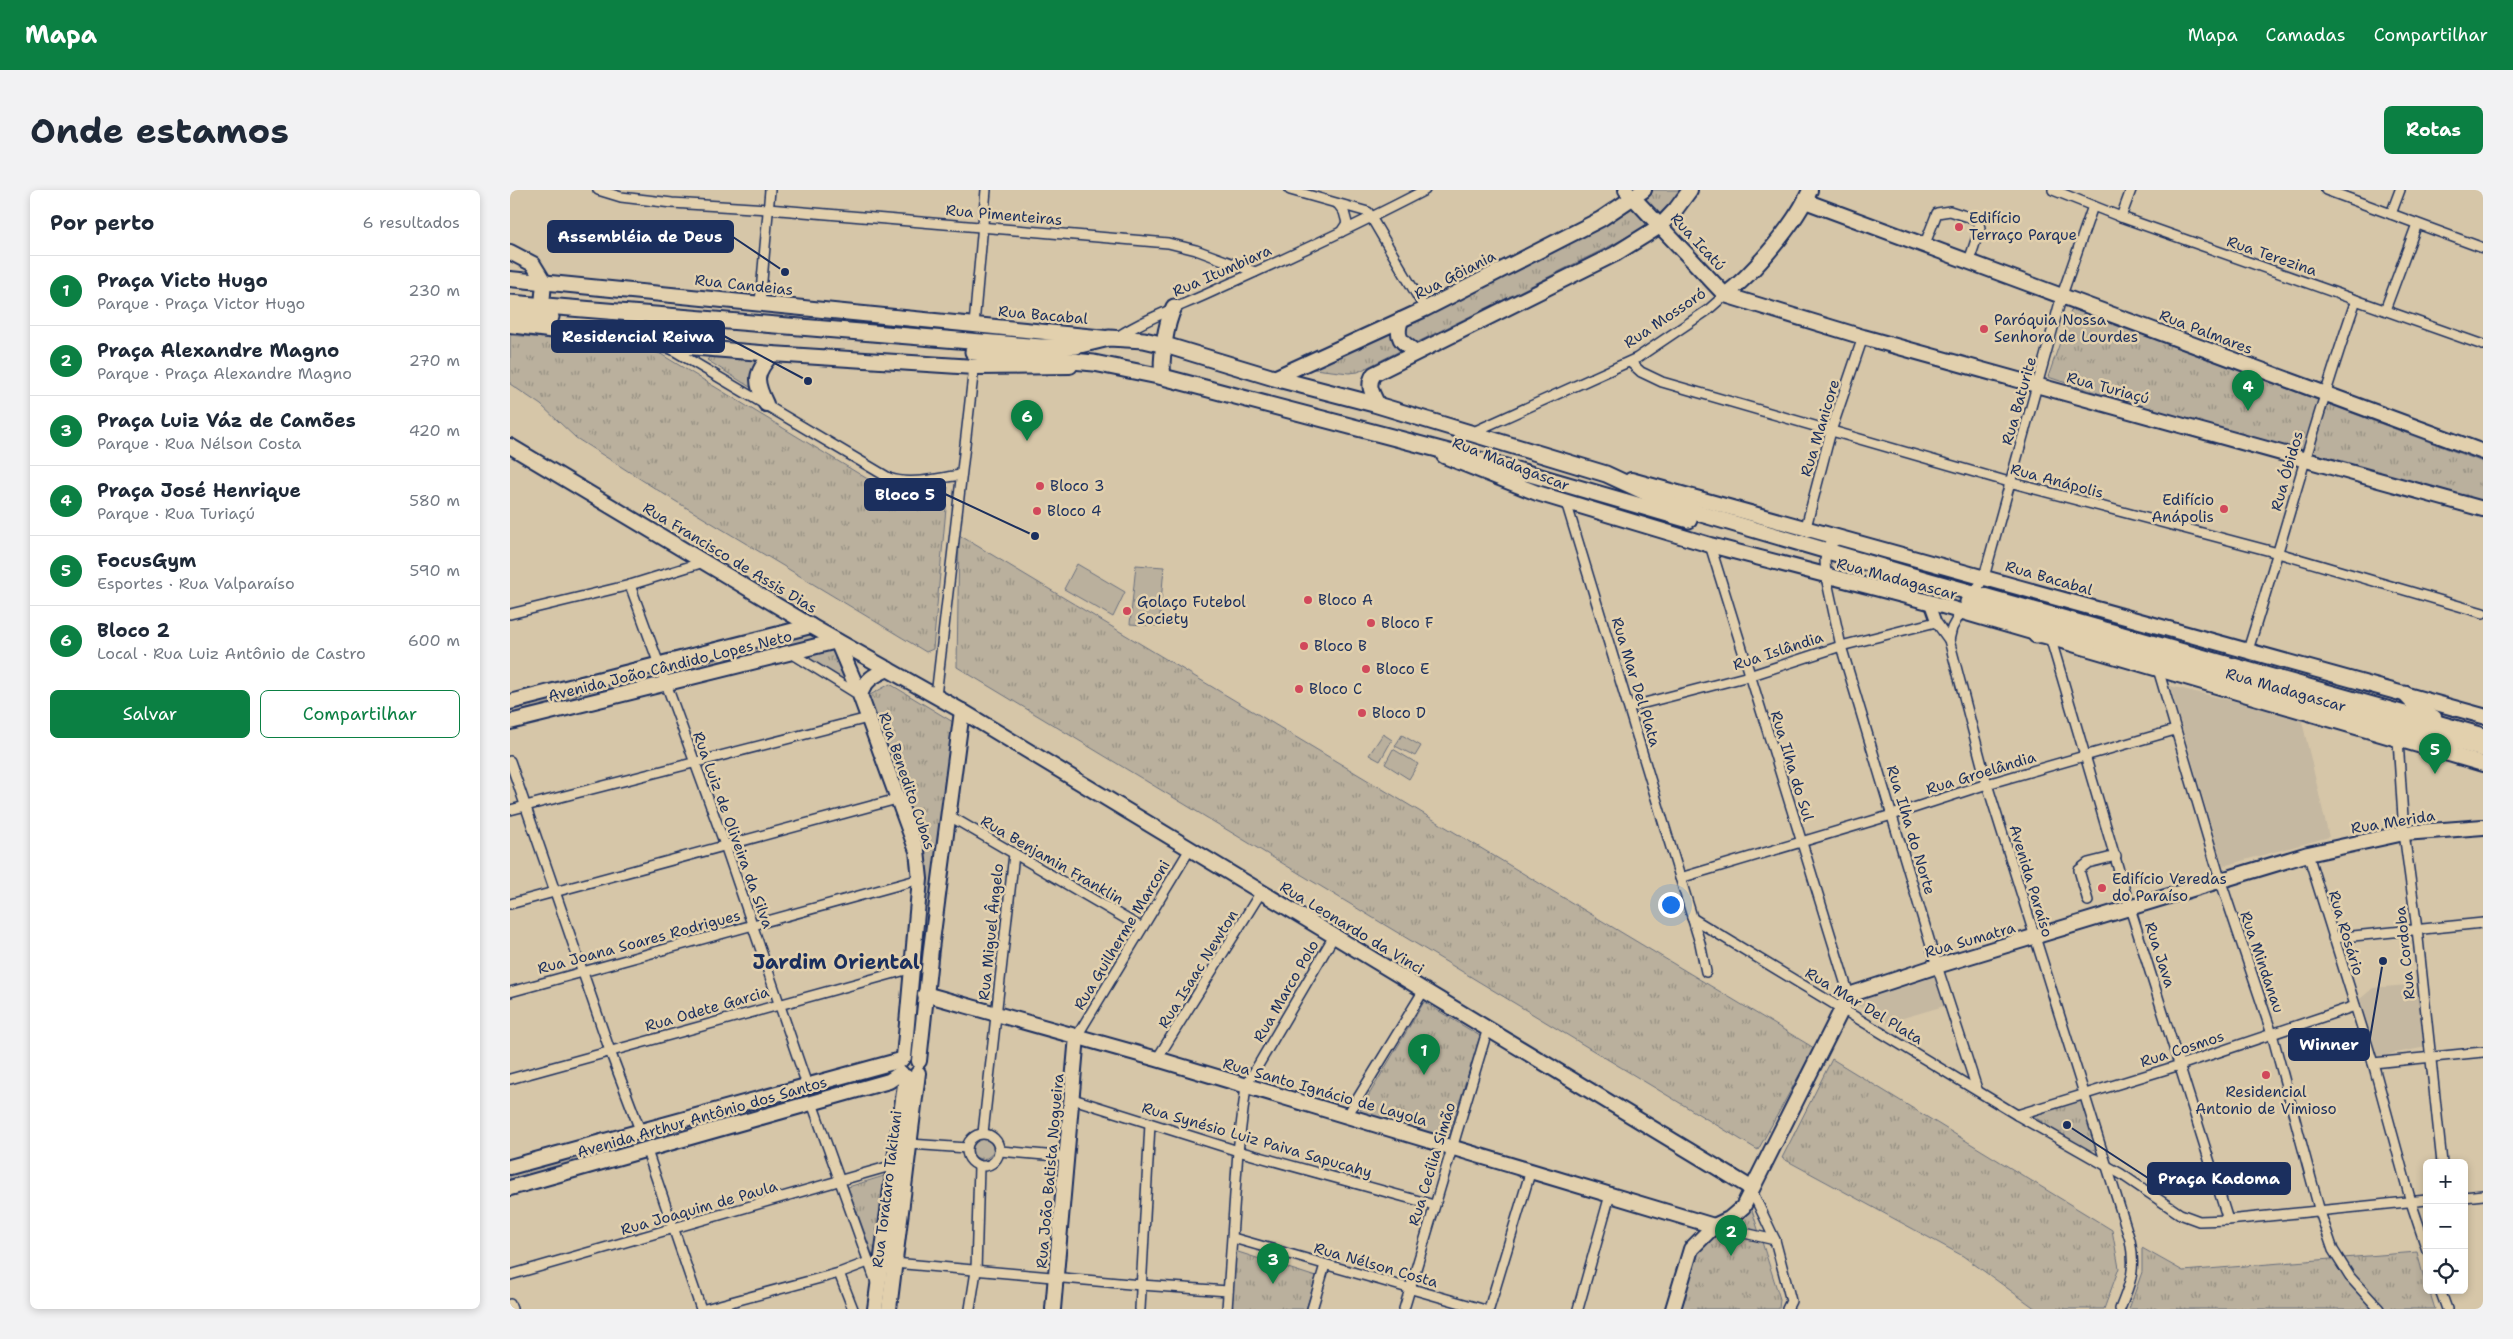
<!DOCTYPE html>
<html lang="pt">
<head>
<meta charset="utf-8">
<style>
	:root { --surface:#fff; --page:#f2f2f3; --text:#1f2937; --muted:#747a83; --line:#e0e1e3; --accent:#0b8043 }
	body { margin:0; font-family:"Shantell Sans",sans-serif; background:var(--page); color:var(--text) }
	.controls { position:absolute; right:15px; bottom:15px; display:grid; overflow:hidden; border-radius:8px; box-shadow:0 2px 8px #0003 }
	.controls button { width:45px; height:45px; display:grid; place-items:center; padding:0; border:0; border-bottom:1px solid var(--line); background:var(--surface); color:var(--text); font:25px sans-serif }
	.you { position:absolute; left:1160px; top:714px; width:18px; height:18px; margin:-12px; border:4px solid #fff; border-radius:50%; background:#1a73e8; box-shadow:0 0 0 8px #1a73e833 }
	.badge { display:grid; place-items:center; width:32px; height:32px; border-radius:50%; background:var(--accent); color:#fff; font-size:16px; font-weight:700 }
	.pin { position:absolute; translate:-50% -41px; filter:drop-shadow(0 1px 2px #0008) }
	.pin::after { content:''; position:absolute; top:26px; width:18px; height:15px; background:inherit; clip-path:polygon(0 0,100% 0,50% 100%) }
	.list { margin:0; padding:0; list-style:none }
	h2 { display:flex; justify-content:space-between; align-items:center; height:65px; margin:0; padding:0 20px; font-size:21px }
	h2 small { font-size:16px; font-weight:400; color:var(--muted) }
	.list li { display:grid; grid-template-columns:32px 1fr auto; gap:15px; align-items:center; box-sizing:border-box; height:70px; padding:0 20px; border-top:1px solid var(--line) }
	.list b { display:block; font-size:19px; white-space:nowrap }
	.list p { margin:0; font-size:16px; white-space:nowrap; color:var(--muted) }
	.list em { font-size:16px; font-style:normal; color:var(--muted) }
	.actions { display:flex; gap:10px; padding:15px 20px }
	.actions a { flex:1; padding:11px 0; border:1px solid var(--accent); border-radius:8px; text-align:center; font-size:18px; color:var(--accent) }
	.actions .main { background:var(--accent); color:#fff }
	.icon { flex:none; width:28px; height:28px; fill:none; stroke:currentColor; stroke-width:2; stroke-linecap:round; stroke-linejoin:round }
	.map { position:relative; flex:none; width:1973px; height:1119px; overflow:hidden; border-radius:8px }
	header { display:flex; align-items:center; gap:30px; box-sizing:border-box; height:70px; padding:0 25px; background:var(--accent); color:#fff }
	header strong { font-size:24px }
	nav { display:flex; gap:28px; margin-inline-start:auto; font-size:18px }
	.intro { display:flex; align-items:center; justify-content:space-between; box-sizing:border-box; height:120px; padding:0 30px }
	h1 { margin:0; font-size:35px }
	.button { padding:12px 22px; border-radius:8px; background:var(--accent); color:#fff; font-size:18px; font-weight:700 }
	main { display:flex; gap:30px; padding:0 30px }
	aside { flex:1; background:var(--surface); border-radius:8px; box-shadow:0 2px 8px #0003 }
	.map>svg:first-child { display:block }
	.built { fill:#c5b8a1 }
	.grass { fill:url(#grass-tufts); stroke:#6a707e }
	.pitch { fill:#bab09d; stroke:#6a707e }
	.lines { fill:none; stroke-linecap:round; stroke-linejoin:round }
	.street-casing { stroke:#1b2f5e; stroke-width:12 }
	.secondary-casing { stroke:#1b2f5e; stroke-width:18 }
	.primary-casing { stroke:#1b2f5e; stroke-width:19 }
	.street { stroke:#e2d0ad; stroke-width:9 }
	.secondary { stroke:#e2d0ad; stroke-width:14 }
	.primary { stroke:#e2d0ad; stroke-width:15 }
	.poi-dot { fill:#d1495b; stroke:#e2d0ad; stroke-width:2 }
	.labels { text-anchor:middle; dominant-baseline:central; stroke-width:5; stroke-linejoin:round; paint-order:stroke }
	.street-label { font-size:15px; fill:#1b2f5e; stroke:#e2d0ad }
	.poi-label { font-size:15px; fill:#1b2f5e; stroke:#e2d0ad; text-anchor:start }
	.district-label { font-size:20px; font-weight:bold; fill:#1b2f5e; stroke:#e2d0ad }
	.leader { fill:none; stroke:#1b2f5e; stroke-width:2 }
	.callout-dot { fill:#1b2f5e; stroke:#e2d0ad; stroke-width:2 }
	.callout { fill:#1b2f5e; stroke:#1b2f5e; stroke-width:2 }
	.callout-label { font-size:16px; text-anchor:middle; font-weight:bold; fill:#fff }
</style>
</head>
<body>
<header>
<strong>Mapa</strong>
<nav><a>Mapa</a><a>Camadas</a><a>Compartilhar</a></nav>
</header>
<div class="intro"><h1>Onde estamos</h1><a class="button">Rotas</a></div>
<main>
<aside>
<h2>Por perto<small>6 resultados</small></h2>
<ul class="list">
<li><span class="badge">1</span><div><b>Praça Victo Hugo</b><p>Parque · Praça Victor Hugo</p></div><em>230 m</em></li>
<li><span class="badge">2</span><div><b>Praça Alexandre Magno</b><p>Parque · Praça Alexandre Magno</p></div><em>270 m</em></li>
<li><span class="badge">3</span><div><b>Praça Luiz Váz de Camões</b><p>Parque · Rua Nélson Costa</p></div><em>420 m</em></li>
<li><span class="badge">4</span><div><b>Praça José Henrique</b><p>Parque · Rua Turiaçú</p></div><em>580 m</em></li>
<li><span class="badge">5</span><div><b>FocusGym</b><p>Esportes · Rua Valparaíso</p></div><em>590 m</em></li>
<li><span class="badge">6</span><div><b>Bloco 2</b><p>Local · Rua Luiz Antônio de Castro</p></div><em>600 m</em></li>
</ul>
<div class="actions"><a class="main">Salvar</a><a>Compartilhar</a></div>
</aside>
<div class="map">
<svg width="1973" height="1119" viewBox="0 0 1973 1119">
	<defs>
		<pattern id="grass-tufts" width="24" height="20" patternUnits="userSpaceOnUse" patternTransform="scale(1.25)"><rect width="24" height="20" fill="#bab09d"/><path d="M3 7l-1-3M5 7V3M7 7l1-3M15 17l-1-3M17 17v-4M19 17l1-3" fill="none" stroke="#969083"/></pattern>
	</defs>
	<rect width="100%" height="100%" fill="#d6c6a8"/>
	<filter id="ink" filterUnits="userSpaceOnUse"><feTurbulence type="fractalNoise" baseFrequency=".02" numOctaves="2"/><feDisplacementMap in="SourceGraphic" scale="10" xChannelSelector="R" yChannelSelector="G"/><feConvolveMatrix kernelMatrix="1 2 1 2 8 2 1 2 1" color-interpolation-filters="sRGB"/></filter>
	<g filter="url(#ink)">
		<!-- built -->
		<g class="built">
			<path d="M1660,496L1791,527L1819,647L1713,676Z"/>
			<path d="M1421,785L1425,787L1434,816L1376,833L1348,816L1347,809Z"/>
			<path d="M1908,794L1916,857L1866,867L1850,809L1863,798Z"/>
		</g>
		<!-- grass -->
		<g class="grass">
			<path d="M1140,0H1174C1146,37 1099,56 1058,77C989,113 918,146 848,182L839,183L795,178L1104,29L1130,11Z"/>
			<path d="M1562,118L1973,272V314L1658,226L1538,187Z"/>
			<path d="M0,145L139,157L389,308L438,297L423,459L416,462L157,306L66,248L31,215L0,194Z"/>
			<path d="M202,164L250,169L240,197L197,170Z"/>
			<path d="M449,345L1304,858L1248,960L447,477Z"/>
			<path d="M301,442L315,450L0,527V519Z"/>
			<path d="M323,458L344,500L294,465Z"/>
			<path d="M380,494L448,535L405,862L401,860L412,697L359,514L360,505Z"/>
			<path d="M914,812L970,846L938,949L847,925Z"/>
			<path d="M1322,869L1602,1040L1609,1078L1594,1119H1526L1453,1066L1272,968Z"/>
			<path d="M379,878L380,884L0,994V984L136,943Z"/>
			<path d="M1571,909L1586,955L1585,959L1578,962L1523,926Z"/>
			<circle cx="472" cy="957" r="12"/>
			<path d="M374,986L364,1069L338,997Z"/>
			<path d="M1240,1014L1270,1109L1269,1119H1168C1173,1103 1177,1076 1185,1063C1198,1042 1226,1045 1240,1014Z"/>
			<path d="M1632,1058L1673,1081L1907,1062L1917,1100H1919L1925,1119H1619L1632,1082Z"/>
			<path d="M725,1061L806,1087L796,1119H721Z"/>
		</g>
		<!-- pitch -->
		<g class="pitch">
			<path d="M567,374L615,402L603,427L554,399Z"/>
			<path d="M626,375L654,377L649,436L620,434Z"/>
			<path d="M873,544L882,550L870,571L859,565Z"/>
			<path d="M892,545L911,556L905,566L885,556Z"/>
			<path d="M883,559L908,574L899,589L875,574Z"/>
		</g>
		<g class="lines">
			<!-- street casing -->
			<g class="street-casing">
				<g id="street">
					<path d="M88,0L111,7L162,13L258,19L658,53L686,60L745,82"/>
					<path d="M780,0L858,22L915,119"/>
					<path d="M1543,0L1611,27L1973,155"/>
					<path d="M1816,0L1973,58"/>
					<path d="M828,14L834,22L837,33L831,42"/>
					<path d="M1881,24L1890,0"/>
					<path d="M1611,27L1621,0"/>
					<path d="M1414,56L1427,23L1440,21L1468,30L1470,38L1459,71"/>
					<path d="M250,113L260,0"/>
					<path d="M1875,120L1907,34"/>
					<path d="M464,135L476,0"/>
					<path d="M607,147C640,126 675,115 710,98C779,67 848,35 915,0"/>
					<path d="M158,157L379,288C400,296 428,288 450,285"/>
					<path d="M1120,172L1131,182L1152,192L1499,292L1768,363L1973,423"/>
					<path d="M961,243L1127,168L1198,120L1215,105"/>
					<path d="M1056,312L1190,753L1196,782"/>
					<path d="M1296,337L1321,241L1353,147"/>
					<path d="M1332,347L1320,354L1315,370L1316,387L1331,456L1427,776L1467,899"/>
					<path d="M1200,355L1339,805"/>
					<path d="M120,395L215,655L297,895"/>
					<path d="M1463,406L1474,387L1552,105L1583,16"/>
					<path d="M1419,412L1426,432L1439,450L1477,594L1620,1050C1626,1079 1621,1092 1610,1119"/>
					<path d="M0,424L120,395L194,372"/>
					<path d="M1439,450L1442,438L1453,418"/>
					<path d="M1541,450L1620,718L1718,1030"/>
					<path d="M1738,460C1775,343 1806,225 1846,110"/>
					<path d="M281,463L349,505"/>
					<path d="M1648,479L1710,689L1762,844L1810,1022L1823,1060L1840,1087L1869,1119"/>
					<path d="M426,506L464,177"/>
					<path d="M1119,517L1239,486L1331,456L1426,432"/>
					<path d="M1888,550L1894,643L1907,739L1932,973"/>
					<path d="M0,571L100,861L130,940"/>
					<path d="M0,620L358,528"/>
					<path d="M438,625L632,738"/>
					<path d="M1798,664L1863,873L1901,1012L1917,1060"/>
					<path d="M1170,688L1382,625L1477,594L1665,540"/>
					<path d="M1578,711L1569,680L1578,673L1606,666"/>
					<path d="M0,714L387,609"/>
					<path d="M1182,728L1507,925L1611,984L1670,1024L1689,1031L1718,1030L1917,1010"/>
					<path d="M1823,748L1973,733"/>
					<path d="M0,802L410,689"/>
					<path d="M567,846L680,659"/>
					<path d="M647,869L751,702"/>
					<path d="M1863,873L1973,862"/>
					<path d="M0,889L403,778"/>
					<path d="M563,909L728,961L924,1015"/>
					<path d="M302,913L367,1095"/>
					<path d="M1507,925L1670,875L1845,816"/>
					<path d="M837,926L914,800"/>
					<path d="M473,943L504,664"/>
					<circle cx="473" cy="960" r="16"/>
					<path d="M400,954L457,958"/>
					<path d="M136,958L191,1119"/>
					<path d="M490,961L558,967"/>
					<path d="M1241,999L1265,1050"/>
					<path d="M1954,1007L1973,1005"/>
					<path d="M1204,1036L1265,1050L1281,1111L1277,1119"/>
					<path d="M723,1048L972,1119"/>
					<path d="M384,1073L631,1095L718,1101"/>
					<path d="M329,1083L343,1119"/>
					<path d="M0,1085L384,975"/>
					<path d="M1930,1100L1937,1119"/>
					<path d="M0,1114L2,1119"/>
					<path d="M195,1119L329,1083L358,1072"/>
					<path d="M460,1119L466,1081L469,976"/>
					<path d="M630,1119L640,934"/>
					<path d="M717,1119L728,961L736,896L824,746"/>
					<path d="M802,1119L815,1075"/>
					<path d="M894,1119L978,838"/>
					<path d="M979,1119L1021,980"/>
					<path d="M1068,1119L1100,1005"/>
				</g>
			</g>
			<!-- secondary casing -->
			<g class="secondary-casing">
				<g id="secondary">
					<path d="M1116,0L1215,105L1353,147L1973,319"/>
					<path d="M1295,11L1973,262"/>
					<path d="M0,62L23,74L34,92L31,127"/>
					<path d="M0,89L596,148"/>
					<path d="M1215,105C1243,84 1287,32 1300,0"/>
					<path d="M891,130C885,148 891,152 906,162"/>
					<path d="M0,135L154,155L262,164L464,177L560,176"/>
					<path d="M764,188L915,119L1091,29L1134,0"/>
					<path d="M256,214C245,191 244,184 262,164"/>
					<path d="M868,215C863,204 856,196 864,184L1105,64L1150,36L1166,19L1180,0"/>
					<path d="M0,256L301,436L452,521L1241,998"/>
					<path d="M934,266L1027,303L1200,355L1419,412L1973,574"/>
					<path d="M1121,290L1973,526"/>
					<path d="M327,451L350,505L407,661L410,689L394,867"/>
					<path d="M350,505C355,490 364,485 378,479"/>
					<path d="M0,512L301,436"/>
					<path d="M0,532L327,451"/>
					<path d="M415,804L647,869L1204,1036"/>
					<path d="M409,871L421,759L452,521"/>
					<path d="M0,977L391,870"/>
					<path d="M0,998L379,891L391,883"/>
					<path d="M365,1119L396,887"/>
					<path d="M379,1119L408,883"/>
					<path d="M543,1119L567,846"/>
					<path d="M1163,1119L1181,1059L1204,1036L1219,1029L1233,1017L1339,805L1427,776L1798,664L1894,643L1973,637"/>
				</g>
			</g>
			<!-- primary casing -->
			<g class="primary-casing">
				<g id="primary">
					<path d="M0,113L531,157L566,156L599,148L634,150L655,155L764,188L864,214L1096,284L1163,315L1191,324L1420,391L1973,546"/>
					<path d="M0,123L41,127"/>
					<path d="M463,162L584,173L653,187L996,277L1179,330"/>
					<path d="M653,187C650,170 656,133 664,117"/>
					<path d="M1458,412L1707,486L1973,559"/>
					<path d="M1526,445L1554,443"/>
					<path d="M1895,504L1909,519L1924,528"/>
				</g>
			</g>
			<!-- street -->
			<use href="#street" class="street"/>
			<!-- secondary -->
			<use href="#secondary" class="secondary"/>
			<!-- primary -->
			<use href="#primary" class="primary"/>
		</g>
	</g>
	<!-- markers -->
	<g class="poi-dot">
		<circle cx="1449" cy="37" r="5"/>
		<circle cx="1474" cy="139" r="5"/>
		<circle cx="530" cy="296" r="5"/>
		<circle cx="1714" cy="319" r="5"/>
		<circle cx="527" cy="321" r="5"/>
		<circle cx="798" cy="410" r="5"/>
		<circle cx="617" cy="421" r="5"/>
		<circle cx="861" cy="433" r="5"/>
		<circle cx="794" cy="456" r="5"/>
		<circle cx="856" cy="479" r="5"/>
		<circle cx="789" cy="499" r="5"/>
		<circle cx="852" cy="523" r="5"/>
		<circle cx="1592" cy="698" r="5"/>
		<circle cx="1756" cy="885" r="5"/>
	</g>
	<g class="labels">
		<!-- street labels -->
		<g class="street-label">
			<text transform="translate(494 25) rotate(5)">Rua Pimenteiras</text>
			<text transform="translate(1188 52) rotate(47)">Rua Icatú</text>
			<text transform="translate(1762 66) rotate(19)">Rua Terezina</text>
			<text transform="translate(712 81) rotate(-24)">Rua Itumbiara</text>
			<text transform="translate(945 85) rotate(-27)">Rua Gôiania</text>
			<text transform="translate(234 95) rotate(6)">Rua Candeias</text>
			<text transform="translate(533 125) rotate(5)">Rua Bacabal</text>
			<text transform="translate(1155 128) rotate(-34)">Rua Mossoró</text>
			<text transform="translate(1696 142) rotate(21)">Rua Palmares</text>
			<text transform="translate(1598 198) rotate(15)">Rua Turiaçú</text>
			<text transform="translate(1509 211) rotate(-74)">Rua Baturite</text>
			<text transform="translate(1310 238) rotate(-73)">Rua Manicore</text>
			<text transform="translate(1001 274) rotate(21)">Rua Madagascar</text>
			<text transform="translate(1777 281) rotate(-74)">Rua Óbidos</text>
			<text transform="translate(1547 291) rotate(15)">Rua Anápolis</text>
			<text transform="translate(220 368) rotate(31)">Rua Francisco de Assis Dias</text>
			<text transform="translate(1539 388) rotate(16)">Rua Bacabal</text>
			<text transform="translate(1387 389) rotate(15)">Rua Madagascar</text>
			<text transform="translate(1268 461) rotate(-18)">Rua Islândia</text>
			<text transform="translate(160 476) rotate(-14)">Avenida João Cândido Lopes Neto</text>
			<text transform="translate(1126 492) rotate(73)">Rua Mar Del Plata</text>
			<text transform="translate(1776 500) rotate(16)">Rua Madagascar</text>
			<text transform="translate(1282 576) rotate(73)">Rua Ilha do Sul</text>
			<text transform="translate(1471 583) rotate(-17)">Rua Groelândia</text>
			<text transform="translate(397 591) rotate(71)">Rua Benedito Cubas</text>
			<text transform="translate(1883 632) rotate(-9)">Rua Merida</text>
			<text transform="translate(223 640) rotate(70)">Rua Luiz de Oliveira da Silva</text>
			<text transform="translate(1401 640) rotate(73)">Rua Ilha do Norte</text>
			<text transform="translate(542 670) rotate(30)">Rua Benjamin Franklin</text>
			<text transform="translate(1521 691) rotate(73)">Avenida Paraíso</text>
			<text transform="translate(842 738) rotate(31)">Rua Leonardo da Vinci</text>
			<text transform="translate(481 742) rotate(-84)">Rua Miguel Ângelo</text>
			<text transform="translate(1836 743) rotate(73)">Rua Rosário</text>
			<text transform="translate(612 745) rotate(-59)">Rua Guilherme Marconi</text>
			<text transform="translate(1460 750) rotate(-16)">Rua Sumatra</text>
			<text transform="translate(129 752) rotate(-15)">Rua Joana Soares Rodrigues</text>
			<text transform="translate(1895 763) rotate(-96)">Rua Cordoba</text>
			<text transform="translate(1650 765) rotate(72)">Rua Java</text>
			<text transform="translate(1752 772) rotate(71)">Rua Mindanau</text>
			<text transform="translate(688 779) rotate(-58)">Rua Isaac Newton</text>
			<text transform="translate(776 801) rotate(-60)">Rua Marco Polo</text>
			<text transform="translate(1354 816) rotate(31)">Rua Mar Del Plata</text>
			<text transform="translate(197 819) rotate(-16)">Rua Odete Garcia</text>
			<text transform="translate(1672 859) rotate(-18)">Rua Cosmos</text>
			<text transform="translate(815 902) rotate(16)">Rua Santo Ignácio de Layola</text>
			<text transform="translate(192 927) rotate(-16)">Avenida Arthur Antônio dos Santos</text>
			<text transform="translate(747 950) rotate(16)">Rua Synésio Luiz Paiva Sapucahy</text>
			<text transform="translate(922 974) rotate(-73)">Rua Cecília Simão</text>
			<text transform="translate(540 981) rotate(-85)">Rua João Batista Nogueira</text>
			<text transform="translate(377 999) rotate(-83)">Rua Torataro Takitani</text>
			<text transform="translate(189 1018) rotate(-16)">Rua Joaquim de Paula</text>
			<text transform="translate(866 1075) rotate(16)">Rua Nélson Costa</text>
		</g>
		<!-- poi labels -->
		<g class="poi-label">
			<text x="1459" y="28">Edifício<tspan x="1459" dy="17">Terraço Parque</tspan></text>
			<text x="1484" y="130">Paróquia Nossa<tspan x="1484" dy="17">Senhora de Lourdes</tspan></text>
			<text x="540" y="296">Bloco 3</text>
			<text x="1704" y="310" text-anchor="end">Edifício<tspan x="1704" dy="17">Anápolis</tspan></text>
			<text x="537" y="321">Bloco 4</text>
			<text x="808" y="410">Bloco A</text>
			<text x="627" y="412">Golaço Futebol<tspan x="627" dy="17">Society</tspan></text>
			<text x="871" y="433">Bloco F</text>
			<text x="804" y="456">Bloco B</text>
			<text x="866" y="479">Bloco E</text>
			<text x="799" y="499">Bloco C</text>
			<text x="862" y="523">Bloco D</text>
			<text x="1602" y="689">Edifício Veredas<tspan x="1602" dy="17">do Paraíso</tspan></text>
			<text x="1756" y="902" text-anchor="middle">Residencial<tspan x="1756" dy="17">Antonio de Vimioso</tspan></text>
		</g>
		<!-- district labels -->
		<g class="district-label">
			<text x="326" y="772">Jardim Oriental</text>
		</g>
	</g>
	<!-- callouts -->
	<path class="leader" d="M275 82L223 47M298 191L214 146M525 346L435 304M1873 771L1859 854M1557 935L1638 988"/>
	<g class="callout-dot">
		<circle cx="275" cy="82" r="5"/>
		<circle cx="298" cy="191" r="5"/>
		<circle cx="525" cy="346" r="5"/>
		<circle cx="1873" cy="771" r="5"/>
		<circle cx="1557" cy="935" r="5"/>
	</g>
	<g class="callout">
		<rect x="38" y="31" width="185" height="31" rx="5"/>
		<rect x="42" y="131" width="172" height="31" rx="5"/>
		<rect x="355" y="289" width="80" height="31" rx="5"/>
		<rect x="1779" y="839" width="80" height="31" rx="5"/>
		<rect x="1638" y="973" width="142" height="31" rx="5"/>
	</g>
	<g class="callout-label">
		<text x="130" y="52">Assembléia de Deus</text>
		<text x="128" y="152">Residencial Reiwa</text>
		<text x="395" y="310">Bloco 5</text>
		<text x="1819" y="860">Winner</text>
		<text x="1709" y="994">Praça Kadoma</text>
	</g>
</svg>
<div class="controls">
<button>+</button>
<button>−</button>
<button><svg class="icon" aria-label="locate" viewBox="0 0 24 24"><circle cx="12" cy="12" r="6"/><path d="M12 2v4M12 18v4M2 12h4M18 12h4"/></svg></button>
</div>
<div class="you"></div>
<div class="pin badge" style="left:914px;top:885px">1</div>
<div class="pin badge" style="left:1221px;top:1066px">2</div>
<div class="pin badge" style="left:763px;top:1094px">3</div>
<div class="pin badge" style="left:1738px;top:221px">4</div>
<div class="pin badge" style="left:1925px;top:584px">5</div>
<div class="pin badge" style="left:517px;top:251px">6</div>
</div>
</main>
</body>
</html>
